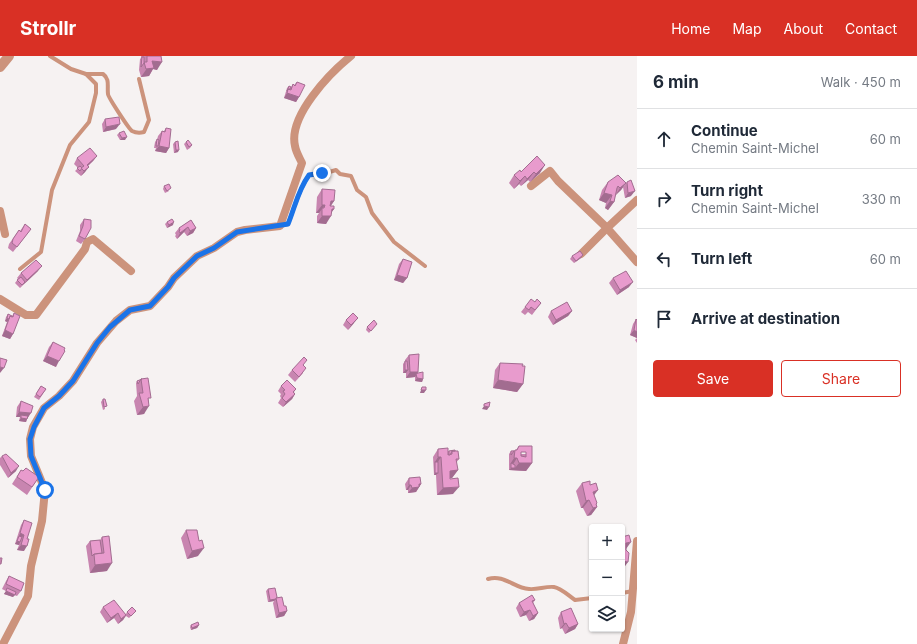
<!DOCTYPE html>
<html lang="en">
<head>
<meta charset="utf-8">
<style>
	:root { --surface:#fff; --page:#f2f2f3; --text:#1f2937; --muted:#747a83; --line:#e0e1e3; --accent:#d93025 }
	body { margin:0; font-family:Inter,sans-serif; background:var(--page); color:var(--text) }
	.controls { position:absolute; right:12px; bottom:12px; display:grid; overflow:hidden; border-radius:4px; box-shadow:0 1px 3px #0004 }
	.controls button { width:36px; height:36px; display:grid; place-items:center; padding:0; border:0; border-bottom:1px solid var(--line); background:var(--surface); color:var(--text); font:20px sans-serif }
	.stop { position:absolute; width:12px; height:12px; margin:-9px; border:3px solid #1a73e8; border-radius:50%; background:#fff }
	.stop.end { background:#1a73e8; border-color:#fff; box-shadow:0 1px 4px #0008 }
	.list { margin:0; padding:0; list-style:none }
	h2 { display:flex; justify-content:space-between; align-items:center; height:52px; margin:0; padding:0 16px; font-size:17px }
	h2 small { font-size:13px; font-weight:400; color:var(--muted) }
	.list li { display:grid; grid-template-columns:26px 1fr auto; gap:12px; align-items:center; box-sizing:border-box; height:60px; padding:0 16px; border-top:1px solid var(--line) }
	.list b { display:block; font-size:15px; white-space:nowrap }
	.list p { margin:0; font-size:13px; white-space:nowrap; color:var(--muted) }
	.list em { font-size:13px; font-style:normal; color:var(--muted) }
	.actions { display:flex; gap:8px; padding:12px 16px }
	.actions a { flex:1; padding:9px 0; border:1px solid var(--accent); border-radius:4px; text-align:center; font-size:14px; color:var(--accent) }
	.actions .main { background:var(--accent); color:#fff }
	.icon { flex:none; width:22px; height:22px; fill:none; stroke:currentColor; stroke-width:2; stroke-linecap:round; stroke-linejoin:round }
	.map { position:relative; flex:none; width:637px; height:588px; overflow:hidden }
	header { display:flex; align-items:center; gap:24px; box-sizing:border-box; height:56px; padding:0 20px; background:var(--accent); color:#fff }
	header strong { font-size:19px }
	nav { display:flex; gap:22px; margin-inline-start:auto; font-size:14px }
	main { display:flex }
	aside { flex:1; background:var(--surface) }
	.map>svg:first-child { display:block }
	.lines { fill:none; stroke-linecap:round; stroke-linejoin:round }
	.service { stroke:#cc937c; stroke-width:4 }
	.minor { stroke:#cc937c; stroke-width:8 }
	.tertiary { stroke:#cc937c; stroke-width:10 }
	.wall { fill:#c885b0; fill-rule:evenodd }
	.shaded-wall { fill:#a26c90 }
	.building { fill:#e89bcd; stroke:#a26c90; fill-rule:evenodd }
	.route { stroke:#1a73e8; stroke-width:5 }
</style>
</head>
<body>
<header>
<strong>Strollr</strong>
<nav><a>Home</a><a>Map</a><a>About</a><a>Contact</a></nav>
</header>
<main>
<div class="map">
<svg width="637" height="588" viewBox="0 0 637 588">
	<rect width="100%" height="100%" fill="#f6f2f2"/>
	<g class="lines">
		<!-- service -->
		<g class="service">
			<path d="M50,0L71,13L86,18H103C110,23 107,30 108,38C108,41 129,73 132,75C136,77 140,77 144,76L149,64L139,23"/>
			<path d="M281,170L288,168C295,151 298,134 309,119L326,117L336,114L340,118L351,120L357,134L366,141L372,157L394,186L425,210"/>
			<path d="M20,213L41,196L52,134L70,89L89,66L96,37V28L86,18"/>
			<path d="M488,523C504,518 514,532 529,533C537,534 546,530 554,531C561,532 569,540 575,544L592,542"/>
			<path d="M622,537L633,535"/>
		</g>
		<!-- minor -->
		<g class="minor">
			<path d="M531,130L550,115L558,125L607,172L581,198"/>
			<path d="M637,144L607,172L637,206"/>
			<path d="M0,155L5,178"/>
			<path d="M0,243L26,259H36L85,193L87,186L93,183L131,215"/>
			<path d="M3,588L28,540L31,510L42,465L45,434L31,400L30,383L33,371L44,352L59,340L73,325L97,287L116,265L130,254L150,250L168,231L174,222L197,200L214,192L237,176L245,174L280,170L302,107C299,101 296,96 295,90C288,60 330,17 351,0"/>
			<path d="M623,588L631,556L637,485"/>
		</g>
		<!-- tertiary -->
		<path class="tertiary" d="M0,11L9,0"/>
	</g>
	<!-- wall -->
	<g class="wall">
		<path d="M141,0H161L157,14L153,13L149,20L141,21L139,14L140,3L141,2Z"/>
		<path d="M297,26L299,41L296,46L284,42L287,32L289,30L291,31L293,28L294,29Z"/>
		<path d="M105,63L116,73L103,76L102,68Z"/>
		<path d="M166,72L169,92L166,97L155,95L156,92H154L155,86L157,83V84L158,80L162,75H164Z"/>
		<path d="M119,77L125,84H120L117,79Z"/>
		<path d="M175,86L178,96L174,97L173,88Z"/>
		<path d="M186,86L192,89L190,92L187,94L184,88Z"/>
		<path d="M97,100L93,105L88,110L85,116L81,120L75,115L78,112L74,108L77,102Z"/>
		<path d="M521,116L540,117L530,126L528,124L521,130L519,128L514,133L509,127L514,119Z"/>
		<path d="M608,126L626,127L621,134L615,139L614,146L608,154L605,152L606,147L599,144L602,134Z"/>
		<path d="M627,126L631,140L625,142L623,131Z"/>
		<path d="M164,130L169,135L165,137L163,133Z"/>
		<path d="M322,133L334,145L331,150L334,153L331,156L326,168L317,167V160L319,157H316L317,141Z"/>
		<path d="M84,163L85,183L81,188L76,185L80,175V169Z"/>
		<path d="M191,164L196,172L193,177L187,180L184,176L177,183L175,180L176,179L175,177L179,172Z"/>
		<path d="M167,166L173,169L167,172L165,168Z"/>
		<path d="M25,168L31,173L13,196L8,192L9,188L19,174L20,175Z"/>
		<path d="M572,200L581,202L574,207L570,203Z"/>
		<path d="M403,203L407,222L403,227L394,224L399,208Z"/>
		<path d="M38,215L20,232L15,227L18,223L17,222L21,217Z"/>
		<path d="M613,222L629,231L617,239L609,227Z"/>
		<path d="M535,246L541,247L532,259L528,256L525,259L521,256L525,251Z"/>
		<path d="M551,255H572L568,260L553,269L548,261Z"/>
		<path d="M14,257L13,278L10,283L2,280L7,266L5,265L6,261L8,258L12,260Z"/>
		<path d="M636,263L637,264V287L635,284L637,282L630,279L633,268Z"/>
		<path d="M346,264L354,267L348,274L343,269Z"/>
		<path d="M377,268L369,277L366,274L367,271Z"/>
		<path d="M53,286L56,311L43,305L49,291Z"/>
		<path d="M409,299L418,317L423,323L422,326L415,325V321L406,322V317H403V308L405,305V304Z"/>
		<path d="M500,307L523,328L517,336L493,332L495,314Z"/>
		<path d="M304,309L303,317L295,326L288,319L292,314Z"/>
		<path d="M142,323L149,345L144,358L137,359L134,345L137,340L136,327L137,325Z"/>
		<path d="M41,330L46,333L39,344L34,341Z"/>
		<path d="M281,330L296,333L294,336L295,338L292,343L283,351L278,347L281,342L280,340L281,338L278,335Z"/>
		<path d="M103,343L105,353L103,354L101,346Z"/>
		<path d="M21,345L27,363L26,366L19,365L20,361H16L17,351Z"/>
		<path d="M519,390H532V407L526,415L509,414V398L511,395L516,394ZM521,396H526V398H521Z"/>
		<path d="M438,393L448,395L455,394L459,403L456,407L458,414L452,422H450L453,438L437,439L436,419H434L433,401Z"/>
		<path d="M2,400L16,415L8,422L0,409V402Z"/>
		<path d="M21,414L23,415L39,421L27,439L12,428Z"/>
		<path d="M409,422L421,428L416,436L408,437V434H406L405,428Z"/>
		<path d="M582,427L594,440L597,451L591,459L587,460L583,452H581L576,435Z"/>
		<path d="M24,464V495L17,494L19,489L15,488L21,469Z"/>
		<path d="M186,474L198,500L187,503L181,482Z"/>
		<path d="M102,481L107,515L90,517L86,490L90,485L100,484Z"/>
		<path d="M9,520L21,535L17,540L14,539L13,541L4,538L6,535L2,533L6,525Z"/>
		<path d="M268,533L277,541L287,555L284,560L276,562L273,547L274,545L268,546L266,535Z"/>
		<path d="M535,544L533,547L538,557L534,563L529,565L526,559L520,561L516,552L519,547Z"/>
		<path d="M103,551L126,558L127,556L136,555L129,562L126,560L123,564L118,568L114,562L107,567L100,556Z"/>
		<path d="M561,556L578,568L575,573L565,578L562,572L560,573L558,562Z"/>
		<path d="M191,569H199L197,572L191,574L190,571Z"/>
	</g>
	<!-- shaded-wall -->
	<g class="shaded-wall">
		<path d="M152,5L162,6L157,14L153,13L149,20L141,21Z"/>
		<path d="M287,37L299,41L296,46L284,42Z"/>
		<path d="M120,68L116,73L103,76L106,71Z"/>
		<path d="M127,81L125,84H120L122,82Z"/>
		<path d="M159,90L169,92L166,97L155,95Z"/>
		<path d="M176,94H179L178,96L174,97Z"/>
		<path d="M97,100L93,105L83,114L87,109Z"/>
		<path d="M545,109L540,117L530,126L536,118Z"/>
		<path d="M89,111L85,116L81,120L84,115Z"/>
		<path d="M534,116L528,124L521,130L527,123Z"/>
		<path d="M525,120L519,128L514,133L520,125Z"/>
		<path d="M626,127L621,134L615,140L620,132Z"/>
		<path d="M635,135L631,140L625,142L628,137Z"/>
		<path d="M604,137L612,139L606,147L599,144Z"/>
		<path d="M331,145H334L329,152Z"/>
		<path d="M610,145L614,146L608,154L605,152Z"/>
		<path d="M322,149H325L319,157H316Z"/>
		<path d="M332,153H334L329,160H331L326,168L317,167L322,160Z"/>
		<path d="M174,166L173,169L167,172L169,169Z"/>
		<path d="M188,171L184,176L177,183L180,177Z"/>
		<path d="M196,172L193,177L187,180L190,175Z"/>
		<path d="M583,199L581,202L574,207L576,205Z"/>
		<path d="M42,210L38,215L23,229L27,224Z"/>
		<path d="M397,219L407,222L403,227L394,224Z"/>
		<path d="M633,226L629,231L617,239L620,234Z"/>
		<path d="M572,255L568,260L553,269L556,264Z"/>
		<path d="M7,262L9,263L7,266L5,265Z"/>
		<path d="M358,262L354,267L348,274L351,269Z"/>
		<path d="M5,274L13,278L10,283L2,280Z"/>
		<path d="M634,274L637,276V282L630,279Z"/>
		<path d="M47,300L59,305L56,311L43,305Z"/>
		<path d="M0,311L4,312L0,317Z"/>
		<path d="M405,314H408L406,317H403Z"/>
		<path d="M410,316H418L415,321L406,322Z"/>
		<path d="M417,322L423,323L422,326L415,325Z"/>
		<path d="M498,324L523,328L517,336L493,332Z"/>
		<path d="M421,334H426L424,337H420Z"/>
		<path d="M295,338L292,343L283,351L286,346Z"/>
		<path d="M149,350L144,358L137,359L143,351Z"/>
		<path d="M484,350L489,351L487,354L482,353Z"/>
		<path d="M19,356L31,357L27,363L21,359L20,361H16Z"/>
		<path d="M21,362L27,363L26,366L19,365Z"/>
		<path d="M438,401H441L436,409L435,406Z"/>
		<path d="M514,402H517L512,410L511,407L509,410Z"/>
		<path d="M519,407H532L526,415L509,414L511,412H515Z"/>
		<path d="M19,410L16,415L8,422L11,417Z"/>
		<path d="M458,414L452,422H444L450,415Z"/>
		<path d="M435,417H438L436,419H434Z"/>
		<path d="M419,428H421L416,436L408,437L412,432Z"/>
		<path d="M409,429H411L408,434H406Z"/>
		<path d="M459,431L453,438L437,439L443,432Z"/>
		<path d="M598,434L592,442L593,436Z"/>
		<path d="M589,444L583,452H581L586,445Z"/>
		<path d="M597,447L594,452L597,451L591,459L587,460L596,448Z"/>
		<path d="M20,477L24,479L20,484L19,480Z"/>
		<path d="M17,485L20,486L19,489L15,488Z"/>
		<path d="M631,486L626,493V487Z"/>
		<path d="M21,489L27,490L24,495L17,494Z"/>
		<path d="M204,492L198,500L187,503L192,495Z"/>
		<path d="M622,505L628,506L623,513H622Z"/>
		<path d="M112,507L107,515L90,517L95,509Z"/>
		<path d="M6,535L15,539L13,541L4,538Z"/>
		<path d="M276,543L274,545L268,546L270,544Z"/>
		<path d="M530,554L526,559L520,561L524,556Z"/>
		<path d="M287,555L284,560L276,562L279,557Z"/>
		<path d="M118,557L114,562L107,567L111,562Z"/>
		<path d="M538,557L534,563L529,565L533,560Z"/>
		<path d="M126,559L123,564L118,568L121,563Z"/>
		<path d="M566,567L562,572L560,573L564,568Z"/>
		<path d="M578,568L575,573L565,578L569,572Z"/>
		<path d="M199,569L197,572L191,574L192,572Z"/>
	</g>
	<!-- building -->
	<g class="building">
		<path d="M147,0H161L162,6L152,5L154,12L146,13L144,6H147Z"/>
		<path d="M142,1H144V7L141,11Z"/>
		<path d="M297,26L305,29L299,41L287,37L288,33L291,34L293,28L295,30Z"/>
		<path d="M289,30L291,31L290,33H288L287,35Z"/>
		<path d="M119,61L120,68L106,71L105,63Z"/>
		<path d="M166,72L171,73L169,92L159,90L162,75L165,76Z"/>
		<path d="M124,75L127,81L122,82L119,77Z"/>
		<path d="M157,83L159,84L158,90H156Z"/>
		<path d="M188,84L192,89L189,91L186,86Z"/>
		<path d="M178,85L179,94H176L175,86Z"/>
		<path d="M90,92L97,100L87,109L89,111L84,115L81,112L84,110L77,102Z"/>
		<path d="M537,100L545,109L536,118L534,116L527,123L525,120L520,125L514,119L520,114L521,116Z"/>
		<path d="M80,110L82,112L80,115L77,112Z"/>
		<path d="M618,119L626,127L620,132L618,130L617,132L614,146L610,145L612,139L604,137L608,126Z"/>
		<path d="M631,124L635,135L628,137L627,126Z"/>
		<path d="M169,128L171,132L167,135L164,130Z"/>
		<path d="M322,133L335,134L334,145H331L330,150H334V153H332L331,160H322V152H324L325,149H322Z"/>
		<path d="M84,163L91,164V172L85,183L79,180L83,170Z"/>
		<path d="M172,163L174,166L169,169L167,166Z"/>
		<path d="M191,164L196,172L190,175L188,171L180,177L179,175L180,174L179,172Z"/>
		<path d="M25,168L31,173L17,191L12,187L13,183L19,174L21,176Z"/>
		<path d="M580,195L583,199L576,205L572,200Z"/>
		<path d="M403,203L412,206L407,222L397,219Z"/>
		<path d="M36,204L42,210L27,224L21,217Z"/>
		<path d="M626,215L633,226L620,234L613,222Z"/>
		<path d="M21,221L25,226L22,229L17,224Z"/>
		<path d="M531,243L535,246L537,243L541,247L535,254L531,251L529,254L525,251Z"/>
		<path d="M567,246L572,255L556,264L551,255Z"/>
		<path d="M14,257L20,260L13,278L5,274L10,260L13,261Z"/>
		<path d="M353,257L358,262L351,269L346,264Z"/>
		<path d="M8,258L12,260V261L10,260L9,263L7,262Z"/>
		<path d="M636,263L637,264V276L634,274Z"/>
		<path d="M374,264L377,268L371,275L367,271Z"/>
		<path d="M53,286L65,292L64,294L65,295L59,305L47,300Z"/>
		<path d="M419,298L418,316H410L409,299Z"/>
		<path d="M304,301L307,304L303,309L306,312L299,321L292,314Z"/>
		<path d="M0,302L7,304L4,312L0,311Z"/>
		<path d="M405,305H407L408,314H405Z"/>
		<path d="M500,307L523,308L522,310H525L523,328L498,324Z"/>
		<path d="M423,316V323L417,322L416,318L418,317Z"/>
		<path d="M148,322L151,342H148L149,350L143,351L139,337H143L141,323Z"/>
		<path d="M141,323L138,328L137,325L142,323Z"/>
		<path d="M287,324L296,333L293,336L295,338L286,346L282,342L285,338L283,335L285,334L281,330Z"/>
		<path d="M41,330L46,333L40,341L36,338Z"/>
		<path d="M422,331H426V334H421Z"/>
		<path d="M103,343H105L107,350L104,351Z"/>
		<path d="M21,345L33,350L31,357L19,356Z"/>
		<path d="M490,346L489,351L484,350V348Z"/>
		<path d="M21,359L28,360L27,363L21,362Z"/>
		<path d="M519,390H532V407H519L517,402H514L515,394H517ZM521,396H526V401L521,400Z"/>
		<path d="M448,392V399L452,398V395H458L459,403H456L458,414L450,415V423L458,422L459,431L443,432L441,401H438V393Z"/>
		<path d="M455,394V395H452L450,399H449V395Z"/>
		<path d="M511,395H514L511,399Z"/>
		<path d="M6,398L19,410L11,417L2,400Z"/>
		<rect x="435" y="406" width="3" height="11"/>
		<path d="M511,407L515,409V412H511Z"/>
		<path d="M26,412L39,421L32,431L17,421L21,414L23,415Z"/>
		<path d="M420,421L421,428H419V431L412,432L411,429H409V422Z"/>
		<path d="M590,425V429L596,427L598,434L593,436L597,447L596,448L597,451L593,452L589,444L586,445L582,427Z"/>
		<path d="M24,464L32,467L27,483H29L27,490L21,489L24,479L20,477Z"/>
		<path d="M186,474H197L199,485L202,484L204,492L192,495Z"/>
		<path d="M629,479L631,486L626,487V494L629,497L628,506L622,505V481Z"/>
		<path d="M19,480L22,481L20,486L17,485Z"/>
		<path d="M109,480L112,507L95,509L94,498L104,497L102,481Z"/>
		<path d="M100,484L102,497L94,498L92,500L90,485Z"/>
		<path d="M0,502H2L1,508H0Z"/>
		<path d="M9,520L24,527L21,535L6,528Z"/>
		<path d="M7,532L16,536L15,539L6,535Z"/>
		<path d="M275,532L277,541L276,543L270,544L268,533Z"/>
		<path d="M532,539L535,544L532,545L538,557L533,560L530,554L524,556L519,547Z"/>
		<path d="M282,541L284,550H286L287,555L279,557L276,542Z"/>
		<path d="M114,544L126,559L121,563L118,557L111,562L103,551Z"/>
		<path d="M132,551L136,555L131,560L127,556Z"/>
		<path d="M571,552L578,568L569,572L566,567L564,568L561,556Z"/>
		<path d="M198,566L199,569L192,572L191,569Z"/>
	</g>
	<g class="lines">
		<!-- route -->
		<path class="route" d="M45,434L31,400L30,383L34,371L44,352L59,340L73,325L97,287L110,271L130,254L150,250L168,231L174,222L197,200L214,192L237,176L288,168C295,151 298,134 309,119L322,117"/>
	</g>
</svg>
<div class="controls">
<button>+</button>
<button>−</button>
<button><svg class="icon" aria-label="layers" viewBox="0 0 24 24"><path d="M12 4l9 5-9 5-9-5zM3 14l9 5 9-5"/></svg></button>
</div>
<div class="stop" style="left:45px;top:434px"></div>
<div class="stop end" style="left:322px;top:117px"></div>
</div>
<aside>
<h2>6 min<small>Walk · 450 m</small></h2>
<ul class="list">
<li><svg class="icon" aria-label="ahead" viewBox="0 0 24 24"><path d="M12 20V5M6 11l6-6 6 6"/></svg><div><b>Continue</b><p>Chemin Saint-Michel</p></div><em>60 m</em></li>
<li><svg class="icon" aria-label="right" viewBox="0 0 24 24"><path d="M7 20v-9h11M14 6l5 5-5 5"/></svg><div><b>Turn right</b><p>Chemin Saint-Michel</p></div><em>330 m</em></li>
<li><svg class="icon" aria-label="left" viewBox="0 0 24 24"><path d="M17 20v-9H6M10 6l-5 5 5 5"/></svg><div><b>Turn left</b></div><em>60 m</em></li>
<li><svg class="icon" aria-label="arrive" viewBox="0 0 24 24"><path d="M6 21V4h12l-3 4 3 4H6"/></svg><div><b>Arrive at destination</b></div></li>
</ul>
<div class="actions"><a class="main">Save</a><a>Share</a></div>
</aside>
</main>
</body>
</html>
